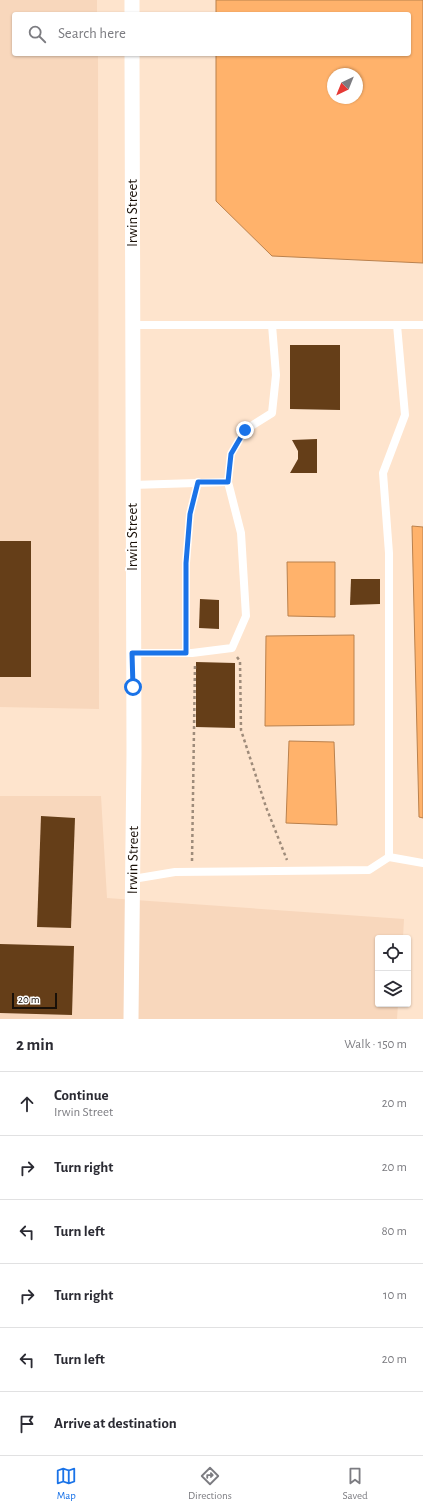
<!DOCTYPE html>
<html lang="en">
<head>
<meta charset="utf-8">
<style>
	:root { --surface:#fff; --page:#f7f7f7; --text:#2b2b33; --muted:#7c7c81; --line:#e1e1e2; --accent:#1a73e8 }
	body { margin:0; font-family:"Alegreya Sans",sans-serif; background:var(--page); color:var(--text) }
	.controls { position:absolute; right:12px; bottom:12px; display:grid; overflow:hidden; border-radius:4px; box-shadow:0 1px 3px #0004 }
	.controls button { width:36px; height:36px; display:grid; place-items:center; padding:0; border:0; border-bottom:1px solid var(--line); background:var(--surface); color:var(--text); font:20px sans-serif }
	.compass { position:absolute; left:327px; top:68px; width:36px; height:36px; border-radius:50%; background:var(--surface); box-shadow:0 1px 3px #0004; rotate:223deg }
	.scale { position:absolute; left:12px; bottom:10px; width:45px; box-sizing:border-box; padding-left:4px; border:2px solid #191008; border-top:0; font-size:11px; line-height:14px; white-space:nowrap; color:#191008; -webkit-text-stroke:3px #fff; paint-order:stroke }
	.stop { position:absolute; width:12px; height:12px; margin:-9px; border:3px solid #1a73e8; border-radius:50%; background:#fff }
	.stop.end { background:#1a73e8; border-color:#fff; box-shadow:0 1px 4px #0008 }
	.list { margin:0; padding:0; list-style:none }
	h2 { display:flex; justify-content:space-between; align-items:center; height:52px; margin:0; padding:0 16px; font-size:17px }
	h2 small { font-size:13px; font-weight:400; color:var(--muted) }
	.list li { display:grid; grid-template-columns:26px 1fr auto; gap:12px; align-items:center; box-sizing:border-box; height:64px; padding:0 16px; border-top:1px solid var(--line) }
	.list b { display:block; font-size:15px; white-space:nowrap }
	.list p { margin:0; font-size:13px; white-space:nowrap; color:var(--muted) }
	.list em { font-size:13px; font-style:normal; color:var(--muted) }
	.icon { flex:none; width:22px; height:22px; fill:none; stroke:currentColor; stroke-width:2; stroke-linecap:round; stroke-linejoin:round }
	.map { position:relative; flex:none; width:423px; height:1019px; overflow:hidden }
	.search { position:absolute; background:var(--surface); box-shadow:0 1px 3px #0004; left:12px; right:12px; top:12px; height:44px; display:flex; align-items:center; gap:10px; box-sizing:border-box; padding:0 14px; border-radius:4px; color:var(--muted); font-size:15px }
	.sheet { height:436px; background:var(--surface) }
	nav { display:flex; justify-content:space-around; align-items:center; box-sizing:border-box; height:56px; border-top:1px solid var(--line); background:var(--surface); font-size:11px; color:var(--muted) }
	nav a { display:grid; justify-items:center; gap:2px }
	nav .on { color:var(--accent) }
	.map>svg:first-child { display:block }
	.built { fill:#f8d7bc }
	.water { fill:#ffb26b; stroke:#ba814d; fill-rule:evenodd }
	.building { fill:#653e18 }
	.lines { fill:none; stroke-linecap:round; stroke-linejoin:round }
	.path { stroke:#9e8b7a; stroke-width:2.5; stroke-dasharray:3 3; stroke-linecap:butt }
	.lane { stroke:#fff; stroke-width:8 }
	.street { stroke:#fff; stroke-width:15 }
	.route { stroke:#1a73e8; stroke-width:5 }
	.labels { text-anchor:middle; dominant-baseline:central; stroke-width:4; stroke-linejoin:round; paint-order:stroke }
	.street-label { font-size:15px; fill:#191008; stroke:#fff }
</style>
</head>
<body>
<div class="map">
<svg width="423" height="1019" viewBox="0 0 423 1019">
	<rect width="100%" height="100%" fill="#fee4cd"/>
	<!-- built -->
	<g class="built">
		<path d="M0,0H97V14H14V54H98L99,709L0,707Z"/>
		<path d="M0,796H101L107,898L404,919L403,938H378V1004H398L397,1019H0Z"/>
	</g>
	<!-- water -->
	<g class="water">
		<path d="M216,0H423V263L272,256L216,201V54H409V14H216ZM333,74H357V98H333Z"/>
		<path d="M412,526L423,527V818L419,817Z"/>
		<path d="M287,562H335V617L288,616Z"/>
		<path d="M354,635V725L265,726L266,636Z"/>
		<path d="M289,741L334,742L337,825L286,823Z"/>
	</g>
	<!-- building -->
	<g class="building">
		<path d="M290,345H340V410L290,409Z"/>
		<path d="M317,439V473H290L298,459V451L292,440Z"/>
		<rect x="0" y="541" width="31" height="136"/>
		<path d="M351,579H380V604L350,605Z"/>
		<path d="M200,599L219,600V629L199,628Z"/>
		<path d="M196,662L235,663V728L196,727Z"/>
		<path d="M41,816L75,818L71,928L37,927Z"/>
		<path d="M0,944L74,946L72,1015L0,1013Z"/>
	</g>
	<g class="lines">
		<!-- path -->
		<g class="path">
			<path d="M237,657L240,661L241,730L266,807L287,860"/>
			<path d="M192,861L195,664"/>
		</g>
		<!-- lane -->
		<g class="lane">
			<path d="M132,325H423"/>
			<path d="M132,485L228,482"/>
			<path d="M132,653H192L232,648L246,616L241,533L228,482L231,454L245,430L272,413L276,375L272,325"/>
			<path d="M186,653V563L190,514L198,482"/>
			<path d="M389,857L423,863"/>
			<path d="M133,879L175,872L369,870L389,857V553L383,473L405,415L397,325"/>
		</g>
		<!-- street -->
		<g class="street">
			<path d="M132,14V0"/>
			<path d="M131,1019L134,754L132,54"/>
		</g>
	</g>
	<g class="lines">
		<!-- route -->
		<path class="route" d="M133,687L132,653H186V563L190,514L198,482H228L231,454L245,430"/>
	</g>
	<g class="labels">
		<!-- street labels -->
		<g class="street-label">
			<text transform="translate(132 213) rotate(-90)">Irwin Street</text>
			<text transform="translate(132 537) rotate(-90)">Irwin Street</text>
			<text transform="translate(133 860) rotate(-89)">Irwin Street</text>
		</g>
	</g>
</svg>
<div class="controls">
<button><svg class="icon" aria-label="locate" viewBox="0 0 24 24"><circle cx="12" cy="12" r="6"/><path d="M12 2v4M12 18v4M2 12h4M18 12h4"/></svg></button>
<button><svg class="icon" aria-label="layers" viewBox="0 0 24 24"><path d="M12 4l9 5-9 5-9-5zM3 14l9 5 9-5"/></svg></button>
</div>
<svg class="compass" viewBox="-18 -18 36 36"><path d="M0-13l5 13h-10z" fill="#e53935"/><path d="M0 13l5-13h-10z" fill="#7c7c81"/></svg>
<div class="scale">20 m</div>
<div class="stop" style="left:133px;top:687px"></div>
<div class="stop end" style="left:245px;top:430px"></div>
<div class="search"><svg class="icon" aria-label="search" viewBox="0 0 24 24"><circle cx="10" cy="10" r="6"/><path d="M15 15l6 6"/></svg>Search here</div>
</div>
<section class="sheet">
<h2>2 min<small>Walk · 150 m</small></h2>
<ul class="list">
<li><svg class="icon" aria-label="ahead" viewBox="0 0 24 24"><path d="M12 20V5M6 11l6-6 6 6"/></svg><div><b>Continue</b><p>Irwin Street</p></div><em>20 m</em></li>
<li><svg class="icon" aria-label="right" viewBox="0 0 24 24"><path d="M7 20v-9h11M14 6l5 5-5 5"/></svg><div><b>Turn right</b></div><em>20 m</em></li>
<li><svg class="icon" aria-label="left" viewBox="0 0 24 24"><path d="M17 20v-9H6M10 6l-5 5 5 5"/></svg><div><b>Turn left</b></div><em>80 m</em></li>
<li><svg class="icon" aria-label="right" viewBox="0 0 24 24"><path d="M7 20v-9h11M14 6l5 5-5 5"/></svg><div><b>Turn right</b></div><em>10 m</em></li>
<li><svg class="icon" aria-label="left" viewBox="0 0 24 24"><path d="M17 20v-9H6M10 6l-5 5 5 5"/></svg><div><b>Turn left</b></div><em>20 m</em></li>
<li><svg class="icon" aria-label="arrive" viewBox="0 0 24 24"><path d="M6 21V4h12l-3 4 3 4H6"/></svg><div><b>Arrive at destination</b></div></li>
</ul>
</section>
<nav>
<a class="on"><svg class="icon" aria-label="map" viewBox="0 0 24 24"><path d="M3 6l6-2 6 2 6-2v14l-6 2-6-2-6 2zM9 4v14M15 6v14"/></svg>Map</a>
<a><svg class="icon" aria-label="directions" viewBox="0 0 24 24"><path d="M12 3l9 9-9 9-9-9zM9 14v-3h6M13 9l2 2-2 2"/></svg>Directions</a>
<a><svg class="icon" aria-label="saved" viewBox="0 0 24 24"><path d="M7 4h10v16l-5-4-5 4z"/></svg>Saved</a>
</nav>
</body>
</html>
